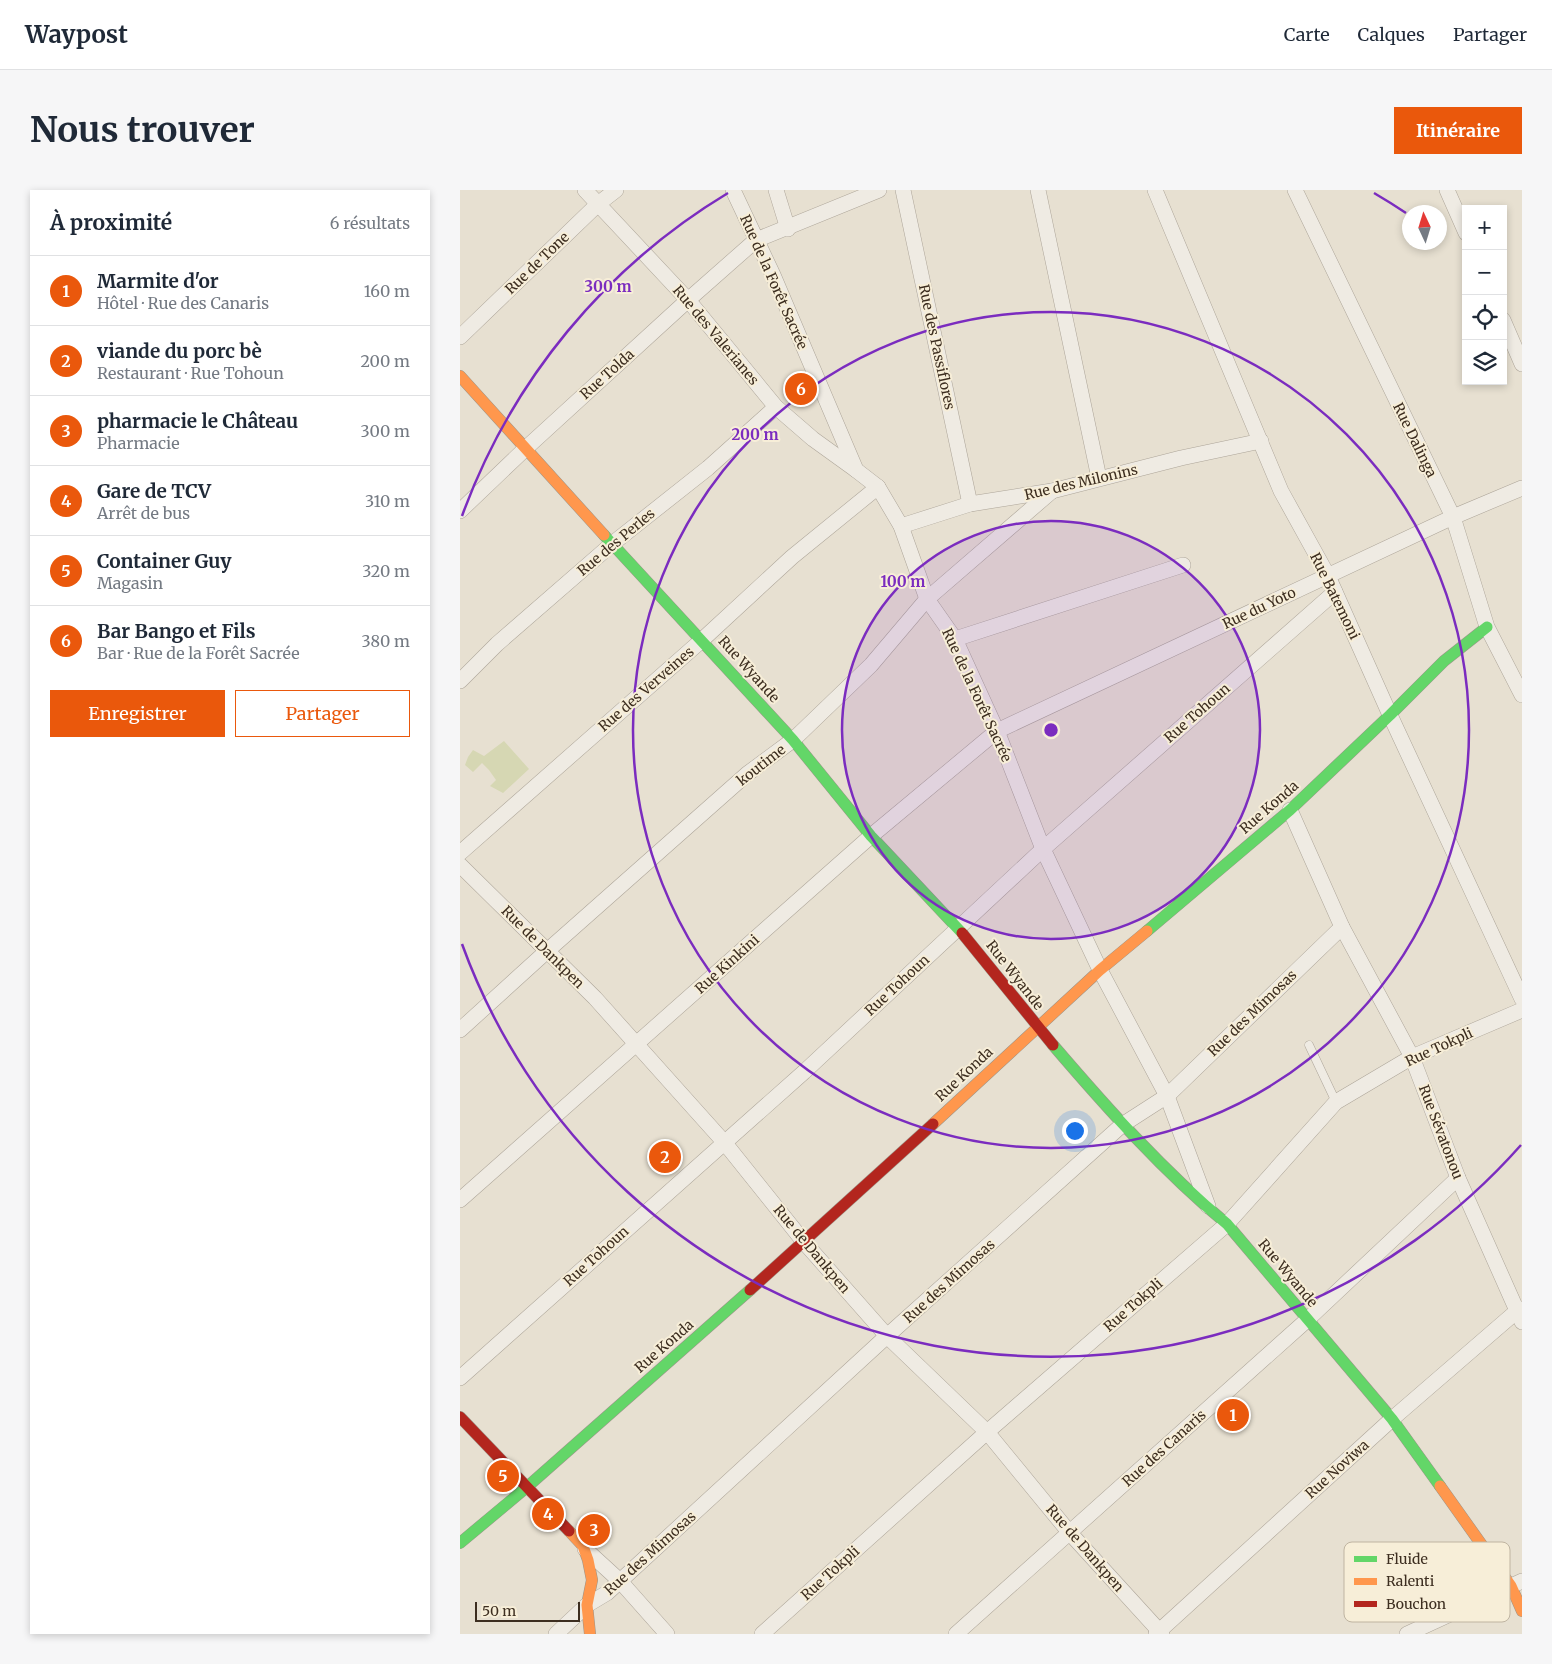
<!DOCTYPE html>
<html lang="fr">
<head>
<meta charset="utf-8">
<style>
	:root { --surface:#fff; --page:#f6f6f7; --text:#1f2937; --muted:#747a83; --line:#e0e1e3; --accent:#ea580c }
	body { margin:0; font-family:Merriweather,serif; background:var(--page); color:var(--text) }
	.controls { position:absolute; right:15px; top:15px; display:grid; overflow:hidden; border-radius:0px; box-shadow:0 2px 8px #0003 }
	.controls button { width:45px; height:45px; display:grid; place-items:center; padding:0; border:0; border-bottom:1px solid var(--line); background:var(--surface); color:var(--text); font:25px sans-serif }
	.compass { position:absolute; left:942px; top:15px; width:45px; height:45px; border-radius:50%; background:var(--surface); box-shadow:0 2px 8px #0003; rotate:356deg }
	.scale { position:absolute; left:15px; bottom:12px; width:105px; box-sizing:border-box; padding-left:5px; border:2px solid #3d2e20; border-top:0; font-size:14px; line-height:18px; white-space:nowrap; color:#3d2e20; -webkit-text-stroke:4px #f7eed8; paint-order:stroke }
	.you { position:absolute; left:614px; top:940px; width:18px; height:18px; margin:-12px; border:4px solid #fff; border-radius:50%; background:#1a73e8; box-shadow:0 0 0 8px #1a73e833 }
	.badge { display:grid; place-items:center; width:32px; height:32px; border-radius:50%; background:var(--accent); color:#fff; font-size:16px; font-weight:700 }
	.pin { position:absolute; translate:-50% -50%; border:2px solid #fff; box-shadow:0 1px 5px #0006 }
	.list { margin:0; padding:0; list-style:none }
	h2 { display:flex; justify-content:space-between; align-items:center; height:65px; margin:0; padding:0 20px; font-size:21px }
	h2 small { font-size:16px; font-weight:400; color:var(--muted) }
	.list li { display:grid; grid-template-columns:32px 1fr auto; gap:15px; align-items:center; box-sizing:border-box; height:70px; padding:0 20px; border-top:1px solid var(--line) }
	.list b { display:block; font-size:19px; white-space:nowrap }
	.list p { margin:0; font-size:16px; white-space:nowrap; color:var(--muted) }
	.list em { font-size:16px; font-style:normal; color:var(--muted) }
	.actions { display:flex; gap:10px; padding:15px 20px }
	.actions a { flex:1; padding:11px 0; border:1px solid var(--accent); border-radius:0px; text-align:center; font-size:18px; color:var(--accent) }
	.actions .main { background:var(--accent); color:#fff }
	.icon { flex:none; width:28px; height:28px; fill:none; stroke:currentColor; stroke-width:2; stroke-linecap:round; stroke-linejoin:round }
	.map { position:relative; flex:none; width:1062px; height:1444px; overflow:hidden; border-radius:0px }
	header { display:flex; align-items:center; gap:30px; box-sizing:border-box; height:70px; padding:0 25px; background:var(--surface); border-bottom:1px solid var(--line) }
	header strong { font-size:24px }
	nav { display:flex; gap:28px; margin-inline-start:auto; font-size:18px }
	.intro { display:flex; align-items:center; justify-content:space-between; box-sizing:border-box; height:120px; padding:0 30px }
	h1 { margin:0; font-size:35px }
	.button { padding:12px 22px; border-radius:0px; background:var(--accent); color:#fff; font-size:18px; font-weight:700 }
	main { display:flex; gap:30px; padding:0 30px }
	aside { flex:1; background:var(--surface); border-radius:0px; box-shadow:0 2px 8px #0003 }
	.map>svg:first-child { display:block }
	.green { fill:#d6d7b3 }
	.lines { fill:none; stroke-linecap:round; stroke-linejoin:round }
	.lane-casing { stroke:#ada599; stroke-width:9 }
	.street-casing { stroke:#ada599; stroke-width:16 }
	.fast-casing { stroke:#9c958a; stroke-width:12 }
	.slow-casing { stroke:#9c958a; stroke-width:12 }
	.jam-casing { stroke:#9c958a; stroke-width:12 }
	.lane { stroke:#efebe3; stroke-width:8 }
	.street { stroke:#efebe3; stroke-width:15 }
	.fast { stroke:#63d668; stroke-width:11 }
	.slow { stroke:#ff974d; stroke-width:11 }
	.jam { stroke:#b3261e; stroke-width:11 }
	.ring { fill:none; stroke:#7b2cbf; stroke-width:2.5 }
	.labels { text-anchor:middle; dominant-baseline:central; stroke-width:4; stroke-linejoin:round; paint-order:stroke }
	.street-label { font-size:14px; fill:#3d2e20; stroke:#f7eed8 }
	.key { fill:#f7eed8; stroke:#bfb4a1; stroke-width:1 }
	.key-label { font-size:14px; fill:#3d2e20 }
	.centre { fill:#7b2cbf; stroke:#f7eed8; stroke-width:2.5 }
	.ring-label { font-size:15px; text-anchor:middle; font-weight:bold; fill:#7b2cbf; stroke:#f7eed8; stroke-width:4; stroke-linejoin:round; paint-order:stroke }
</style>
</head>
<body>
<header>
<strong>Waypost</strong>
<nav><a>Carte</a><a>Calques</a><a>Partager</a></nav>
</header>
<div class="intro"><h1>Nous trouver</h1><a class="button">Itinéraire</a></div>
<main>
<aside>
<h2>À proximité<small>6 résultats</small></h2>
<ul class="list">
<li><span class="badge">1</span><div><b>Marmite d'or</b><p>Hôtel · Rue des Canaris</p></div><em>160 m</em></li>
<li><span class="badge">2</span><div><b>viande du porc bè</b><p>Restaurant · Rue Tohoun</p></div><em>200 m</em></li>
<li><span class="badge">3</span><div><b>pharmacie le Château</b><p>Pharmacie</p></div><em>300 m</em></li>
<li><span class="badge">4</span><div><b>Gare de TCV</b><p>Arrêt de bus</p></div><em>310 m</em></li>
<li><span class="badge">5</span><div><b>Container Guy</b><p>Magasin</p></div><em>320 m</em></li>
<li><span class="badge">6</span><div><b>Bar Bango et Fils</b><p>Bar · Rue de la Forêt Sacrée</p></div><em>380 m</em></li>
</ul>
<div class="actions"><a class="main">Enregistrer</a><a>Partager</a></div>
</aside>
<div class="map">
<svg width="1062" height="1444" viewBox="0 0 1062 1444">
	<rect width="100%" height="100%" fill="#e7e0d1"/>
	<!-- green -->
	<path class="green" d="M44,551L69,579L43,603L30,596L36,590L29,580L22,573L13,582L5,575L8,567L13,560L24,566Z"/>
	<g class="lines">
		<!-- lane casing -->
		<g class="lane-casing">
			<path id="lane" d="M849,855L876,912"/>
		</g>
		<!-- street casing -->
		<g class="street-casing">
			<g id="street">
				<path d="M125,0L228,110L316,217L353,249L396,280"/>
				<path d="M273,0L313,85L396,280L418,297L441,336L467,409L495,449L537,541L583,659L640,780L707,906L748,1016"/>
				<path d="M316,0L328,39"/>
				<path d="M443,0L510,314"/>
				<path d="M578,0L639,288"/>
				<path d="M695,0L821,301L868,386L930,525L1062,809"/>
				<path d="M835,0L993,327L1027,437L1062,505"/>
				<path d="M987,0L1006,43"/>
				<path d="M1043,130L1062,174"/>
				<path d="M0,147L138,14L156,0"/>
				<path d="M0,321L65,259L228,110L296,50L419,0"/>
				<path d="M441,336L510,314L592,301L721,268L801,251"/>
				<path d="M495,449L723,375"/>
				<path d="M0,491L37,454L152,354L248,278L316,217"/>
				<path d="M830,620L882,737L952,867L998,988L1062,1132"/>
				<path d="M0,663L242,450L332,367L418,297"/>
				<path d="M0,675L135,808L264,952L344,1052L427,1146L527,1242L609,1342L702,1444"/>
				<path d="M0,840L87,761L287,584L333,550L411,475L467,409L592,301"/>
				<path d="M0,1010L411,646L537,541L993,327L1062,298"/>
				<path d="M0,1188L344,882L583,659L875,402"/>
				<path d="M125,1359L160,1391L207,1444"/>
				<path d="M96,1444L127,1415L147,1403L427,1146L662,935L707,906L882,737"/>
				<path d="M302,1444L527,1242L767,1034L876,912L952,867L1062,820"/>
				<path d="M496,1444L847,1130L998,988"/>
				<path d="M696,1444L932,1229L1057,1121L1062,1119"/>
				<path d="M947,1444L1062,1391"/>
			</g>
		</g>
		<!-- fast casing -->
		<g class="fast-casing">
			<g id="fast">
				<path d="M144,345L333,550L411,646L502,743"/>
				<path d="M687,741L830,620L930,525L984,471L1027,437"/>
				<path d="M593,855C647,918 703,981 767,1034L932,1229L980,1296"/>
				<path d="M0,1353L67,1297L290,1100"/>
			</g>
		</g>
		<!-- slow casing -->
		<g class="slow-casing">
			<g id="slow">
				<path d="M0,186L144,345"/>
				<path d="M473,934L640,780L687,741"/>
				<path d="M980,1296L1051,1396L1062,1421"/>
				<path d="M109,1341L123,1356L128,1370L132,1390L127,1415L130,1444"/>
			</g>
		</g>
		<!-- jam casing -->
		<g class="jam-casing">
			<g id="jam">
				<path d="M502,743L593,855"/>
				<path d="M290,1100L473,934"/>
				<path d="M0,1227L109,1341"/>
			</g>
		</g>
		<!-- lane -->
		<use href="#lane" class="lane"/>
		<!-- street -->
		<use href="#street" class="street"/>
		<!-- fast -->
		<use href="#fast" class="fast"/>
		<!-- slow -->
		<use href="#slow" class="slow"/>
		<!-- jam -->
		<use href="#jam" class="jam"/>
	</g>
	<!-- distance rings -->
	<circle cx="591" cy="540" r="209" fill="#7b2cbf" fill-opacity=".12"/>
	<g class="ring">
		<circle cx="591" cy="540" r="209"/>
		<circle cx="591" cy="540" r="418"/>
		<path d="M1061 955A627 627 0 0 1 2 754M2 326A627 627 0 0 1 268 3M914 3A627 627 0 0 1 946 23"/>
	</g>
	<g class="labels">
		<!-- street labels -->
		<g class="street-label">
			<text transform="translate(77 73) rotate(-44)">Rue de Tone</text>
			<text transform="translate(314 92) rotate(66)">Rue de la Forêt Sacrée</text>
			<text transform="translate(256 145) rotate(50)">Rue des Valerianes</text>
			<text transform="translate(477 157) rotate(78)">Rue des Passiflores</text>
			<text transform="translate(147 184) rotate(-42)">Rue Tolda</text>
			<text transform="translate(955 250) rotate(64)">Rue Dalinga</text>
			<text transform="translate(621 292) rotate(-13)">Rue des Milonins</text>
			<text transform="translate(156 352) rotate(-40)">Rue des Perles</text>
			<text transform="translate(875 406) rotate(64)">Rue Batemoni</text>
			<text transform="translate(799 418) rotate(-25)">Rue du Yoto</text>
			<text transform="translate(289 479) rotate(48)">Rue Wyande</text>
			<text transform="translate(186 499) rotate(-41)">Rue des Verveines</text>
			<text transform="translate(517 505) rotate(65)">Rue de la Forêt Sacrée</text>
			<text transform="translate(737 523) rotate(-41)">Rue Tohoun</text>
			<text transform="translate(301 575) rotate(-38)">koutime</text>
			<text transform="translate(809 617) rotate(-41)">Rue Konda</text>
			<text transform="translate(83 757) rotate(45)">Rue de Dankpen</text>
			<text transform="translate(267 774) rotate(-42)">Rue Kinkini</text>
			<text transform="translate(555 785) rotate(52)">Rue Wyande</text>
			<text transform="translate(437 795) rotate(-43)">Rue Tohoun</text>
			<text transform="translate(792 823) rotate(-44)">Rue des Mimosas</text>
			<text transform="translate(979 857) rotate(-25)">Rue Tokpli</text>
			<text transform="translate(504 884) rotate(-43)">Rue Konda</text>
			<text transform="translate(981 942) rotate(69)">Rue Sévatonou</text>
			<text transform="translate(352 1059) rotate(50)">Rue de Dankpen</text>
			<text transform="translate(136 1066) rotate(-42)">Rue Tohoun</text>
			<text transform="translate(828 1083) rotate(50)">Rue Wyande</text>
			<text transform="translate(489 1091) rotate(-42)">Rue des Mimosas</text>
			<text transform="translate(673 1115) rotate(-41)">Rue Tokpli</text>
			<text transform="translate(204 1156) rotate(-41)">Rue Konda</text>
			<text transform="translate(704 1258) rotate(-42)">Rue des Canaris</text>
			<text transform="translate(877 1279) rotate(-42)">Rue Noviwa</text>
			<text transform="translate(625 1358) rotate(49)">Rue de Dankpen</text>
			<text transform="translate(190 1363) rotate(-42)">Rue des Mimosas</text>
			<text transform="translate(370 1383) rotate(-42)">Rue Tokpli</text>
		</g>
	</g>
	<!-- legend -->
	<rect x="884" y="1352" width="166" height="80" rx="8" class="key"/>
	<rect x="894" y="1366" width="23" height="6" fill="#63d668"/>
	<rect x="894" y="1388" width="23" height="7" fill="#ff974d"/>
	<rect x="894" y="1411" width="23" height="6" fill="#b3261e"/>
	<g class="key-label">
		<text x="926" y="1374">Fluide</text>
		<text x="926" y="1396">Ralenti</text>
		<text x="926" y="1419">Bouchon</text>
	</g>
	<circle cx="591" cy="540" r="8" class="centre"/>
	<g class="ring-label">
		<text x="148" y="102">300 m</text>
		<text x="295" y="250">200 m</text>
		<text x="443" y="397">100 m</text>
	</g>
</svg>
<div class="controls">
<button>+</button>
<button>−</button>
<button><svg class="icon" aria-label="locate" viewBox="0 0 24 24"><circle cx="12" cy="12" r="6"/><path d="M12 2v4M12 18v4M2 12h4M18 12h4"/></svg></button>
<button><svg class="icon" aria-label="layers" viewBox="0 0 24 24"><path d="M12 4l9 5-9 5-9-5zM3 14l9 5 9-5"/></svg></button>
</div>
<svg class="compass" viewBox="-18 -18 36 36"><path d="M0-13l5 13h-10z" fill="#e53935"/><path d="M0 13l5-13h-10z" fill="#747a83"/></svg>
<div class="scale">50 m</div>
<div class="you"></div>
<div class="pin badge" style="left:773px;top:1225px">1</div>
<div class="pin badge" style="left:205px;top:967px">2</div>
<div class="pin badge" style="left:134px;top:1340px">3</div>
<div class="pin badge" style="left:88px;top:1324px">4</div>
<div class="pin badge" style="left:43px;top:1286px">5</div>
<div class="pin badge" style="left:341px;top:199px">6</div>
</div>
</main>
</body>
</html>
